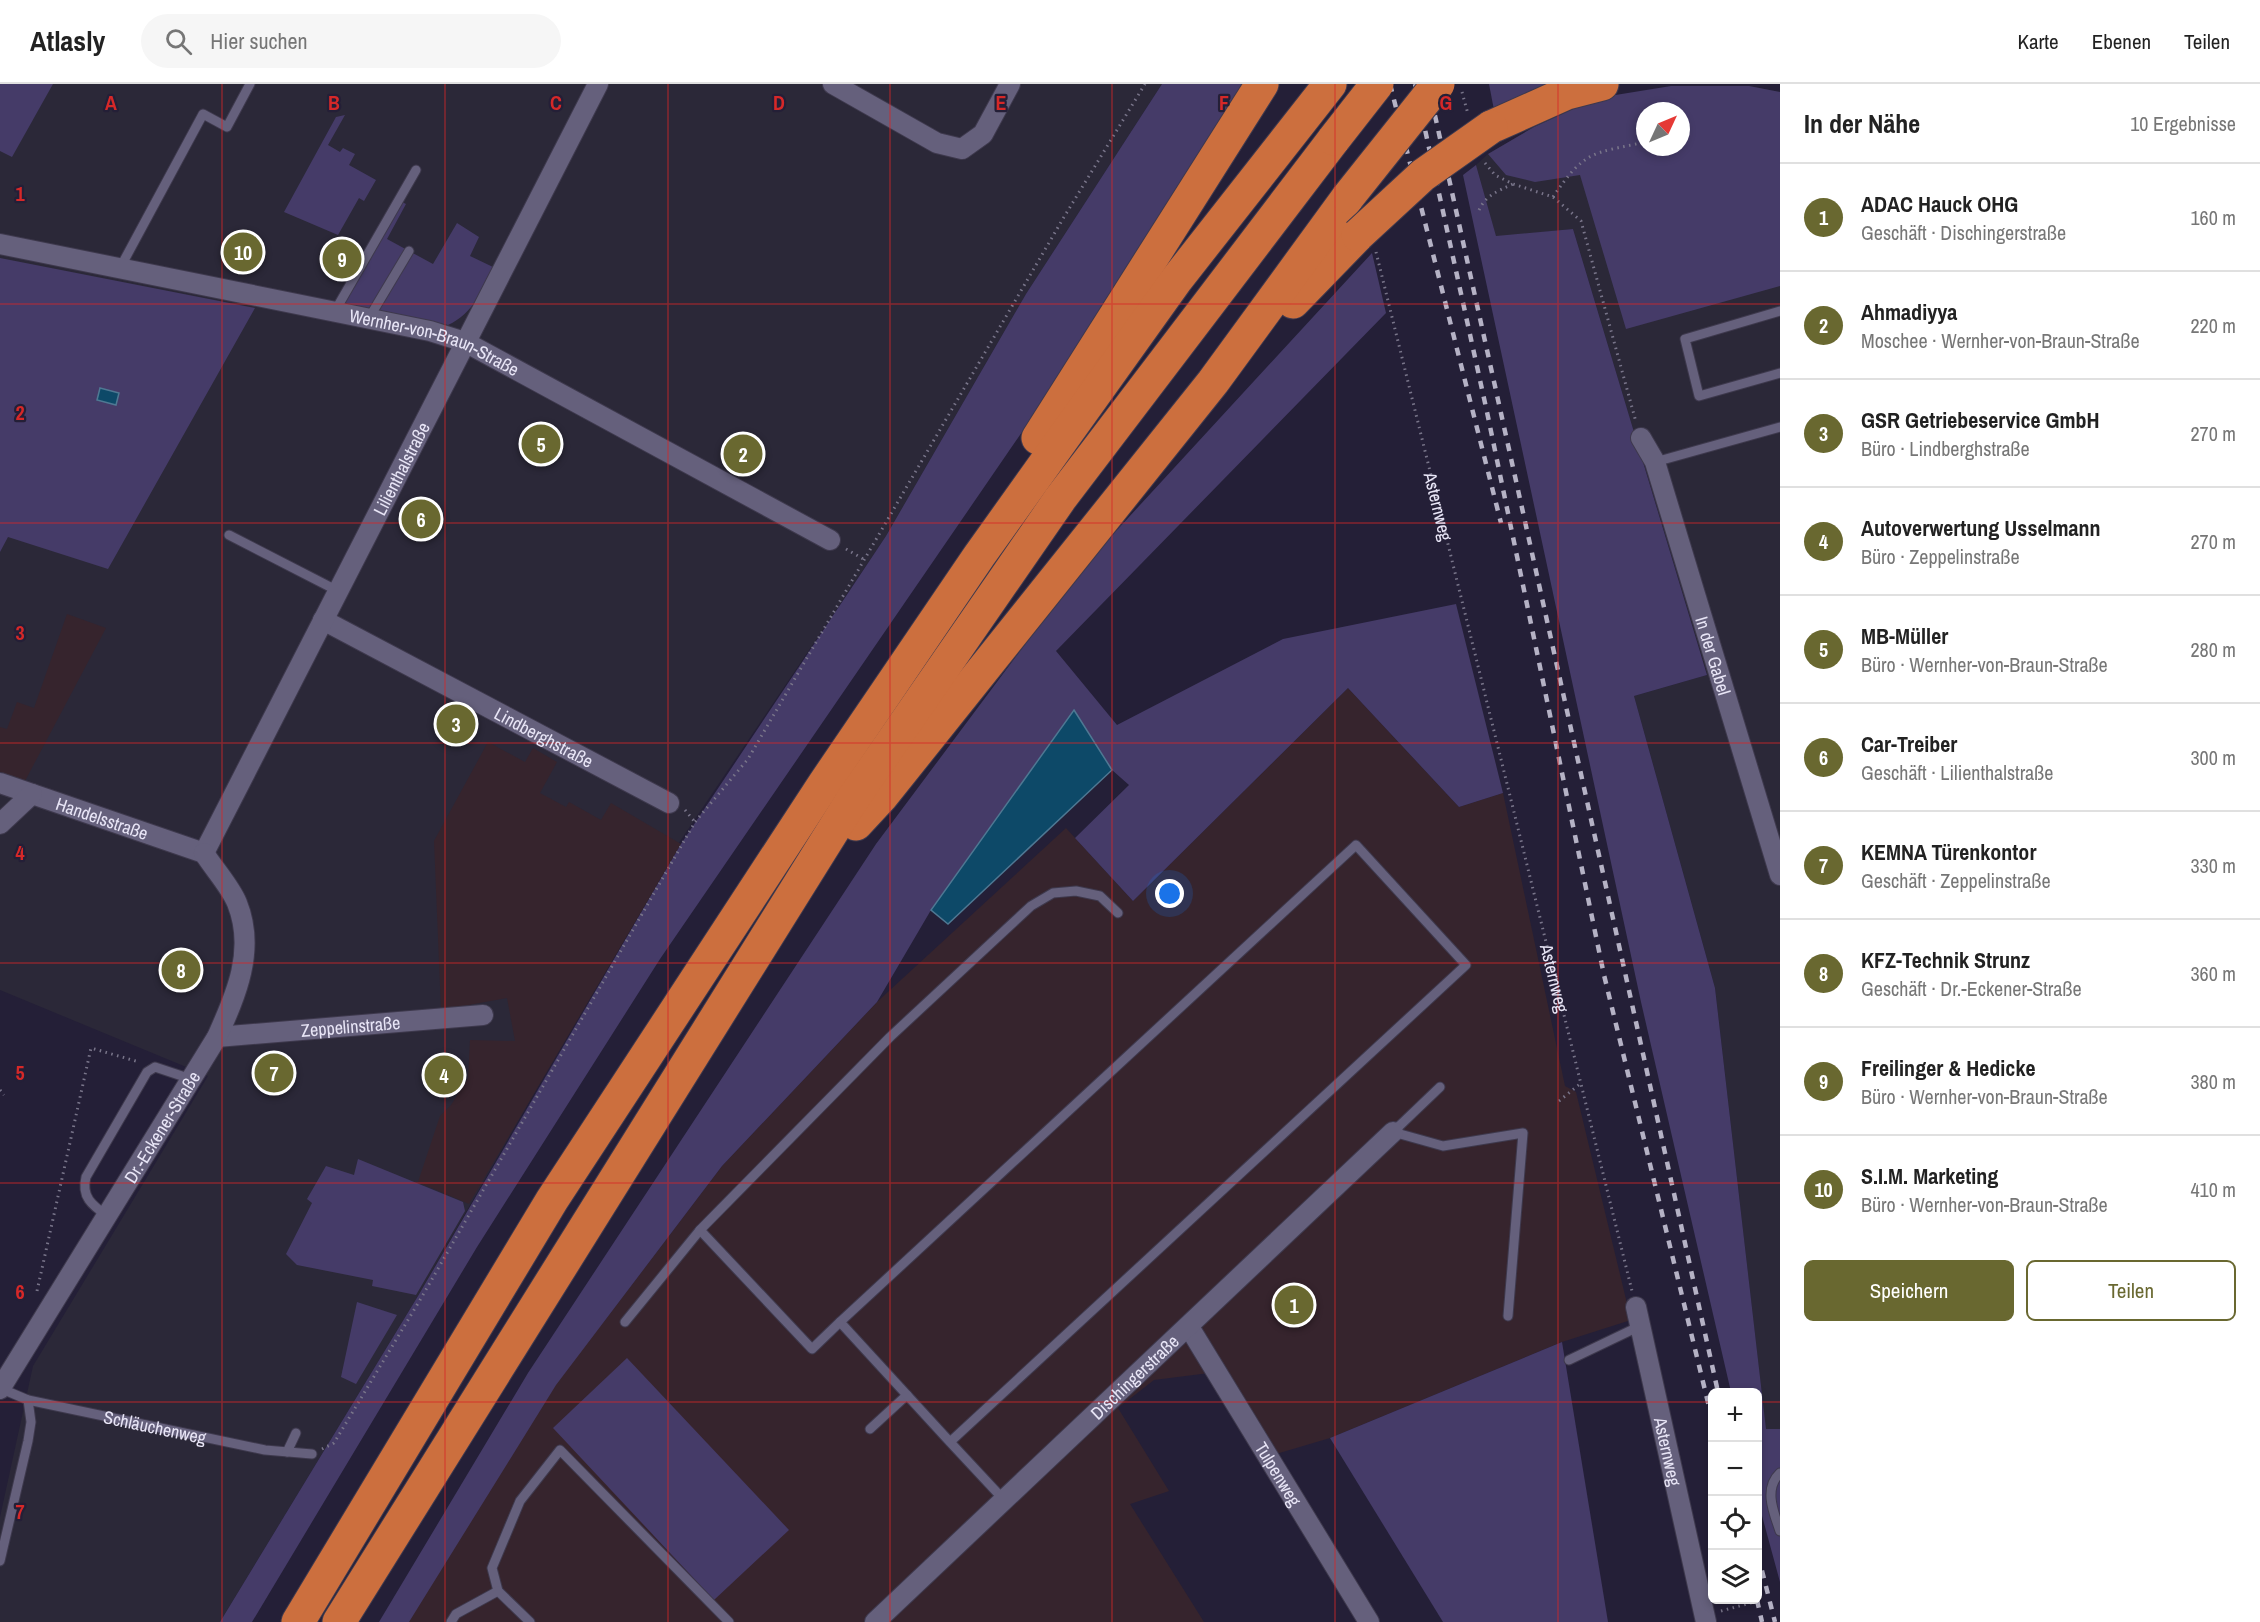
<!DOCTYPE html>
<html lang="de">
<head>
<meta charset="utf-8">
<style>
	:root { --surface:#fff; --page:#f6f6f6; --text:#222; --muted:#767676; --line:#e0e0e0; --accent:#696830 }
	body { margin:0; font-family:"Archivo Narrow",sans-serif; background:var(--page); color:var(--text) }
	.controls { position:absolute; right:18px; bottom:18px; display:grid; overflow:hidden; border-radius:9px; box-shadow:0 3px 9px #0003 }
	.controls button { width:54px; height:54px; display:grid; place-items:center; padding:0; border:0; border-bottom:2px solid var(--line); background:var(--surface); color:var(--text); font:30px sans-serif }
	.compass { position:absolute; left:1636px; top:18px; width:54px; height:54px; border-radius:50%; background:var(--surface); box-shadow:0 3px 9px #0003; rotate:46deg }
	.you { position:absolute; left:1170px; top:810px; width:21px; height:21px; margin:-15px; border:4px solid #fff; border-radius:50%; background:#1a73e8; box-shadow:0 0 0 9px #1a73e833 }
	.badge { display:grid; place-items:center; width:39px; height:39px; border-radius:50%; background:var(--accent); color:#fff; font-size:20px; font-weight:700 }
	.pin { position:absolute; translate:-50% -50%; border:3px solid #fff; box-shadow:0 2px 6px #0006 }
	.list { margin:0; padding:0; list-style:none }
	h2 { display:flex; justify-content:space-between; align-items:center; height:78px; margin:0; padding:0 24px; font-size:26px }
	h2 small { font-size:20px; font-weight:400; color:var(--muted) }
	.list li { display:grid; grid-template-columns:39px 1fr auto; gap:18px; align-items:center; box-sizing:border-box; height:108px; padding:0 24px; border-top:2px solid var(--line) }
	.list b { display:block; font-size:22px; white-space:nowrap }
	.list p { margin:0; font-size:20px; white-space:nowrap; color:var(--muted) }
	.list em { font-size:20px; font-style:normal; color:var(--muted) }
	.actions { display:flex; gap:12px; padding:18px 24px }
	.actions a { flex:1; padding:14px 0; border:2px solid var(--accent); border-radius:9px; text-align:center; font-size:21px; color:var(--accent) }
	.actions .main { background:var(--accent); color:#fff }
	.icon { flex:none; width:33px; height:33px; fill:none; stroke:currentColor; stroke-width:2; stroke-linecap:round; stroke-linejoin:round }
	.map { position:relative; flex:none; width:1780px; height:1538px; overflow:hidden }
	header { display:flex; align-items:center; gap:36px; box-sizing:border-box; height:84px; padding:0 30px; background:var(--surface); border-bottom:2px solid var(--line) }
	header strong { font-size:28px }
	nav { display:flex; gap:33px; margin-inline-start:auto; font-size:21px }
	.search { width:420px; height:54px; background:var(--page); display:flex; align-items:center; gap:15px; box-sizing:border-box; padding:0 21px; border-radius:33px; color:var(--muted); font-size:22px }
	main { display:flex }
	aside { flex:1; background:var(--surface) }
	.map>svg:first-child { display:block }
	.commercial { fill:#2b2838; fill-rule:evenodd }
	.industrial { fill:#36242d }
	.green { fill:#453b68; fill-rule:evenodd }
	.water { fill:#0d4968; stroke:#4f7893; stroke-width:1.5 }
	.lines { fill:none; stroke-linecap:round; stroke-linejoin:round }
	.lane-casing { stroke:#3e394d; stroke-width:11 }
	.street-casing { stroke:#3e394d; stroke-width:22 }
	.highway-casing { stroke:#3e394d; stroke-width:35 }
	.path { stroke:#79758a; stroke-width:3; stroke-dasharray:1.5 4.5; stroke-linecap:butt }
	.lane { stroke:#65607c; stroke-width:9 }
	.street { stroke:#65607c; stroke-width:20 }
	.highway { stroke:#cc6f3e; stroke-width:33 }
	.rail { stroke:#b5b2c5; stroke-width:4.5; stroke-dasharray:8 8; stroke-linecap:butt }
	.highway-bridge-casing { stroke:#3e394d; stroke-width:35; stroke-linecap:butt }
	.highway-bridge { stroke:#cc6f3e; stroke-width:33 }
	.grid { fill:none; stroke:#d62828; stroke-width:1.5; stroke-opacity:0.55 }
	.labels { text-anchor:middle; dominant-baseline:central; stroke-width:4.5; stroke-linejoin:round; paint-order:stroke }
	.street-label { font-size:18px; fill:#e8e5f6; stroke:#241f37 }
	.grid-label { font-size:20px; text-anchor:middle; font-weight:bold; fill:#d62828; stroke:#241f37; stroke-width:4.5; stroke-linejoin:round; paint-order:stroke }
</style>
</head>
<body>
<header>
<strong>Atlasly</strong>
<div class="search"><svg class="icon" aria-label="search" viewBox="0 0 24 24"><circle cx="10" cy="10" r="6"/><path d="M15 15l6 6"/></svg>Hier suchen</div>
<nav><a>Karte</a><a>Ebenen</a><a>Teilen</a></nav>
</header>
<main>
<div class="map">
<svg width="1780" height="1538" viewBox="0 0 1780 1538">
	<rect width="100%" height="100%" fill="#241f37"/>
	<!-- commercial -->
	<g class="commercial">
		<path d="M0,0H1162L1026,210L886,452L668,775L418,1212L220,1538H0V1433L33,1282L208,992L0,906Z"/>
		<path d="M1671,2H1749L1780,8V1345L1766,1346L1715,904L1634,612L1707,591L1573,145L1496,153L1476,81L1488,70L1534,43ZM1645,27H1681V63H1645Z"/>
	</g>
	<!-- industrial -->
	<g class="industrial">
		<path d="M67,530L106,544L25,697L0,688V643L7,645L17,618L34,624Z"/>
		<path d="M1348,604L1459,723L1503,709L1565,1002L1576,1008L1631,1236L1562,1258L1330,1354L1276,1370L1225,1287L1154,1296L1118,1324L1169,1407L1130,1420L1204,1538H387L472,1395L602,1240L722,1082L877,918L1066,744L1133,817Z"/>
		<path d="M488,658L525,678L533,664L557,678L540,709L566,723L569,718L601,736L611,719L681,760L469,1120L418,1098L440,1032L451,1021L468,994L470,956L515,957L507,914L441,926L434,757Z"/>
	</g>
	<!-- green -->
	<g class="green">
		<path d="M0,0H53L12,73L0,67Z"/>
		<path d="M1162,0H1244L1079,265L660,875L477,1163L252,1538H220L418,1212L681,760L886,452L1026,210Z"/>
		<path d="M1489,0H1554L1494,26Z"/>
		<path d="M1671,2H1749L1780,8V202L1626,245L1580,91L1535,98L1506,91L1488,70L1534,43L1597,14ZM1645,27H1681V63H1645Z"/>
		<path d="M345,31L328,61L340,68L343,64L355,70L349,81L376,96L364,117L359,114L338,151L284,128L336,33Z"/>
		<path d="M1476,81L1496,152L1573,145L1707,591L1634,612L1715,904L1766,1345H1780V1498L1758,1417V1308H1731L1641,918L1463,91Z"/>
		<path d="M402,118L406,120L387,155L433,180L457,139L479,153L470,172L493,183C481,207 474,229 448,241L343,220Z"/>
		<path d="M1372,169L1386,229L1056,567L1117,641L1283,555L1456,520L1503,709L1459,723L1348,604L1133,817L1075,754L1129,701L1112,686L1074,626L931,826L877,918L722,1082L556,1301L409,1538H379L528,1289L876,760L1082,484Z"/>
		<path d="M0,174L255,224L108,485L8,453L0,468Z"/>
		<path d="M358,1075L463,1118L465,1127L416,1211L372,1202L373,1196L297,1181L286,1170L312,1119L307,1115L326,1082L354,1091Z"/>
		<path d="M357,1218L397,1231L356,1300L341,1293Z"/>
		<path d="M1562,1258L1608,1538H1443L1330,1354Z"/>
		<path d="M627,1274L789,1446L714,1516L553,1344Z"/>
	</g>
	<!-- water -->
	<g class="water">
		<path d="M100,304L119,309L116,321L97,316Z"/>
		<path d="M1074,626L1112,686L948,840L931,826Z"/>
	</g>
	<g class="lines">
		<!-- lane casing -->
		<g class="lane-casing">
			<g id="lane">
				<path d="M120,184L203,30L227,43L250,0"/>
				<path d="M335,227L416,86"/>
				<path d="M1780,227L1685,255L1699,312L1780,289"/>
				<path d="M369,234L409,167"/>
				<path d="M1655,378L1780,343"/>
				<path d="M229,451L338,507"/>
				<path d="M1393,1048L1443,1062L1523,1049L1508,1232"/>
				<path d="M1393,1048L1440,1003"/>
				<path d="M107,1132C92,1121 81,1113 86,1093L147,988L155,983L191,995"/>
				<path d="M625,1238L700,1146"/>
				<path d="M840,1238L812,1265L700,1146L890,953L1031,822L1053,809L1076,807L1100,812L1118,829"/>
				<path d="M1569,1276L1640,1242"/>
				<path id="s2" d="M2,1305L28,1316L265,1366L312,1370"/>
				<path d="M870,1345L907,1311"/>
				<path d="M950,1358L840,1238L1356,761L1466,881L950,1358L1005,1417"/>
				<path d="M287,1368L296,1349"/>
				<path d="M1780,1389C1763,1405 1774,1429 1780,1447"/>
				<path d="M0,1477L28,1357L31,1338L28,1316"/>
				<path d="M498,1507L492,1484L520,1417L560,1366L729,1538"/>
				<path d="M451,1538L456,1530L498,1507L530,1538"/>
			</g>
		</g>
		<!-- street casing -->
		<g class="street-casing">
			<g id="street">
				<path d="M833,0L937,59L962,65L983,50L1010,0"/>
				<path id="s3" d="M0,160L430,247L465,258L830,456"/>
				<path id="s4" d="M1641,354L1655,378L1780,791"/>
				<path id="s5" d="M323,536L669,719"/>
				<path id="s6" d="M0,699L204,769"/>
				<path d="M0,740L32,710"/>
				<path id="s7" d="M204,769L598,0"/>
				<path id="s8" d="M217,953L483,931"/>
				<path id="s9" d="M1636,1223L1706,1538"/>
				<path id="s10" d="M1189,1243L1369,1538"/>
				<path id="s11" d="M0,1305L217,953C236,911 256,866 237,819C230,802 214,785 204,769"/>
				<path id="s12" d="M875,1538L1393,1048"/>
			</g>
		</g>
		<!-- highway casing -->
		<g class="highway-casing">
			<g id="highway">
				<path d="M1491,43L1567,9L1602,0"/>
				<path d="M1293,218L1358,151"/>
				<path d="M1038,354L1262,0"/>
				<path d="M856,740L882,712L1213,298L1348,113"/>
				<path d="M298,1538L552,1116L824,700L979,472L1177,195L1330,0"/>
				<path d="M339,1538L852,716L1060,415L1334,55"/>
			</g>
		</g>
		<!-- path -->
		<g class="path">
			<path d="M1462,8L1468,30"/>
			<path d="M1485,79L1495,91L1513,100L1553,113L1581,137L1636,338"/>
			<path d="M1553,113C1585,66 1591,70 1645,58"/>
			<path d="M1479,126C1486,111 1498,107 1513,100"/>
			<path id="s1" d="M1376,168L1632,1207"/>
			<path d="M748,392L758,373"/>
			<path d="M846,465L865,476"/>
			<path d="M685,726L695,738"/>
			<path d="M0,1006L4,1011"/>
			<path d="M1559,1017L1580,1000"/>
			<path d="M37,1207L91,964L139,978"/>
			<path d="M322,1365L334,1359L420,1216L695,738L748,675L1064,133L1145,0"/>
			<path d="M1721,1527L1754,1518"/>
		</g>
		<!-- lane -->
		<use href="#lane" class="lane"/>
		<!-- street -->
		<use href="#street" class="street"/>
		<!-- highway -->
		<use href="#highway" class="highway"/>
		<!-- rail -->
		<g class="rail">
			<path d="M1390,0L1501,439"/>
			<path d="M1415,0L1487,328L1604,891L1712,1335"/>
			<path d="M1428,0L1718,1308"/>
			<path d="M1758,1471L1775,1538"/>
			<path d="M1757,1516L1762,1538"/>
		</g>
		<!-- highway-bridge casing -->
		<g class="highway-bridge-casing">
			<g id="highway-bridge">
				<path d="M1334,55L1377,0"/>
				<path d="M1348,113L1438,0"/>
				<path d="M1358,151L1423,91L1491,43"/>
			</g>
		</g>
		<!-- highway-bridge -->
		<use href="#highway-bridge" class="highway-bridge"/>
	</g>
	<!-- grid -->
	<path class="grid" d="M222,0V1538M445,0V1538M668,0V1538M890,0V1538M1112,0V1538M1335,0V1538M1558,0V1538M0,220H1780M0,439H1780M0,659H1780M0,879H1780M0,1099H1780M0,1318H1712M1758,1318H1780"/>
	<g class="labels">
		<!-- street labels -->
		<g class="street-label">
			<text stroke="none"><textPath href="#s3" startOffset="446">Wernher-von-Braun-Straße</textPath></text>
			<text stroke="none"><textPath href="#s7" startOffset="432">Lilienthalstraße</textPath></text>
			<text stroke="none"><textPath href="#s1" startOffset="262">Asternweg</textPath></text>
			<text stroke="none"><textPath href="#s4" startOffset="230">In der Gabel</textPath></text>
			<text stroke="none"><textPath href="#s5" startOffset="250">Lindberghstraße</textPath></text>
			<text stroke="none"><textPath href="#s6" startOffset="108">Handelsstraße</textPath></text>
			<text stroke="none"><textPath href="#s1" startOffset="748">Asternweg</textPath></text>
			<text stroke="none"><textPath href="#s8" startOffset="134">Zeppelinstraße</textPath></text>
			<text stroke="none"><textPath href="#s11" startOffset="308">Dr.-Eckener-Straße</textPath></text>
			<text stroke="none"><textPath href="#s12" startOffset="357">Dischingerstraße</textPath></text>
			<text stroke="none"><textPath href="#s2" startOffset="158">Schläuchenweg</textPath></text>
			<text stroke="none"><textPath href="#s9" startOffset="148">Asternweg</textPath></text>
			<text stroke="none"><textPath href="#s10" startOffset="172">Tulpenweg</textPath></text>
		</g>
	</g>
	<g class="grid-label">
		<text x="111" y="26">A</text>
		<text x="334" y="26">B</text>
		<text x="556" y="26">C</text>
		<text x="779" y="26">D</text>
		<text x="1001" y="26">E</text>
		<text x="1224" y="26">F</text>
		<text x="1446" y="26">G</text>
		<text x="20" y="117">1</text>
		<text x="20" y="336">2</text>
		<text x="20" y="556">3</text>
		<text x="20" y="776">4</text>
		<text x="20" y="996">5</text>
		<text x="20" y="1215">6</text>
		<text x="20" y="1435">7</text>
	</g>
</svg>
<div class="controls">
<button>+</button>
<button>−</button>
<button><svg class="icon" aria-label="locate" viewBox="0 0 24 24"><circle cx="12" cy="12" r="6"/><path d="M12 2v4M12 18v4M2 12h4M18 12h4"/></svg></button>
<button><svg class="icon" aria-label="layers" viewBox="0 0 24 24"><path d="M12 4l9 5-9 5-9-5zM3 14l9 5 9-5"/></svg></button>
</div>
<svg class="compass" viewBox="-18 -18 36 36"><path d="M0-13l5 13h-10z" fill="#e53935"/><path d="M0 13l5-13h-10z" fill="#767676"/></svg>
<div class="you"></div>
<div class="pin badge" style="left:1294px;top:1221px">1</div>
<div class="pin badge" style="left:743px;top:370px">2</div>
<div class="pin badge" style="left:456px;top:640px">3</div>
<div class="pin badge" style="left:444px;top:991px">4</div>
<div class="pin badge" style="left:541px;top:360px">5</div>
<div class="pin badge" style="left:421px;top:435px">6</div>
<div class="pin badge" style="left:274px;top:989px">7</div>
<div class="pin badge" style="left:181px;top:886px">8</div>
<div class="pin badge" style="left:342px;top:175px">9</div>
<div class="pin badge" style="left:243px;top:168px">10</div>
</div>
<aside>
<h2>In der Nähe<small>10 Ergebnisse</small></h2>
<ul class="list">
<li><span class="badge">1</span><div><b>ADAC Hauck OHG</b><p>Geschäft · Dischingerstraße</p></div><em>160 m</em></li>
<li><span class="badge">2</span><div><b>Ahmadiyya</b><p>Moschee · Wernher-von-Braun-Straße</p></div><em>220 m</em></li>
<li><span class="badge">3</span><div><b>GSR Getriebeservice GmbH</b><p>Büro · Lindberghstraße</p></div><em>270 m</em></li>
<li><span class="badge">4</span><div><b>Autoverwertung Usselmann</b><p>Büro · Zeppelinstraße</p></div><em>270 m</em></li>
<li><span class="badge">5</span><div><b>MB-Müller</b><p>Büro · Wernher-von-Braun-Straße</p></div><em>280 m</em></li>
<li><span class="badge">6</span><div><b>Car-Treiber</b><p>Geschäft · Lilienthalstraße</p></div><em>300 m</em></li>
<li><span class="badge">7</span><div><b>KEMNA Türenkontor</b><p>Geschäft · Zeppelinstraße</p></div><em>330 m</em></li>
<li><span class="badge">8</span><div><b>KFZ-Technik Strunz</b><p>Geschäft · Dr.-Eckener-Straße</p></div><em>360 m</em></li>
<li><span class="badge">9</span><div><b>Freilinger &amp; Hedicke</b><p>Büro · Wernher-von-Braun-Straße</p></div><em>380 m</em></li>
<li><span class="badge">10</span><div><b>S.I.M. Marketing</b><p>Büro · Wernher-von-Braun-Straße</p></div><em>410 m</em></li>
</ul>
<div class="actions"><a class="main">Speichern</a><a>Teilen</a></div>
</aside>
</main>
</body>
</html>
